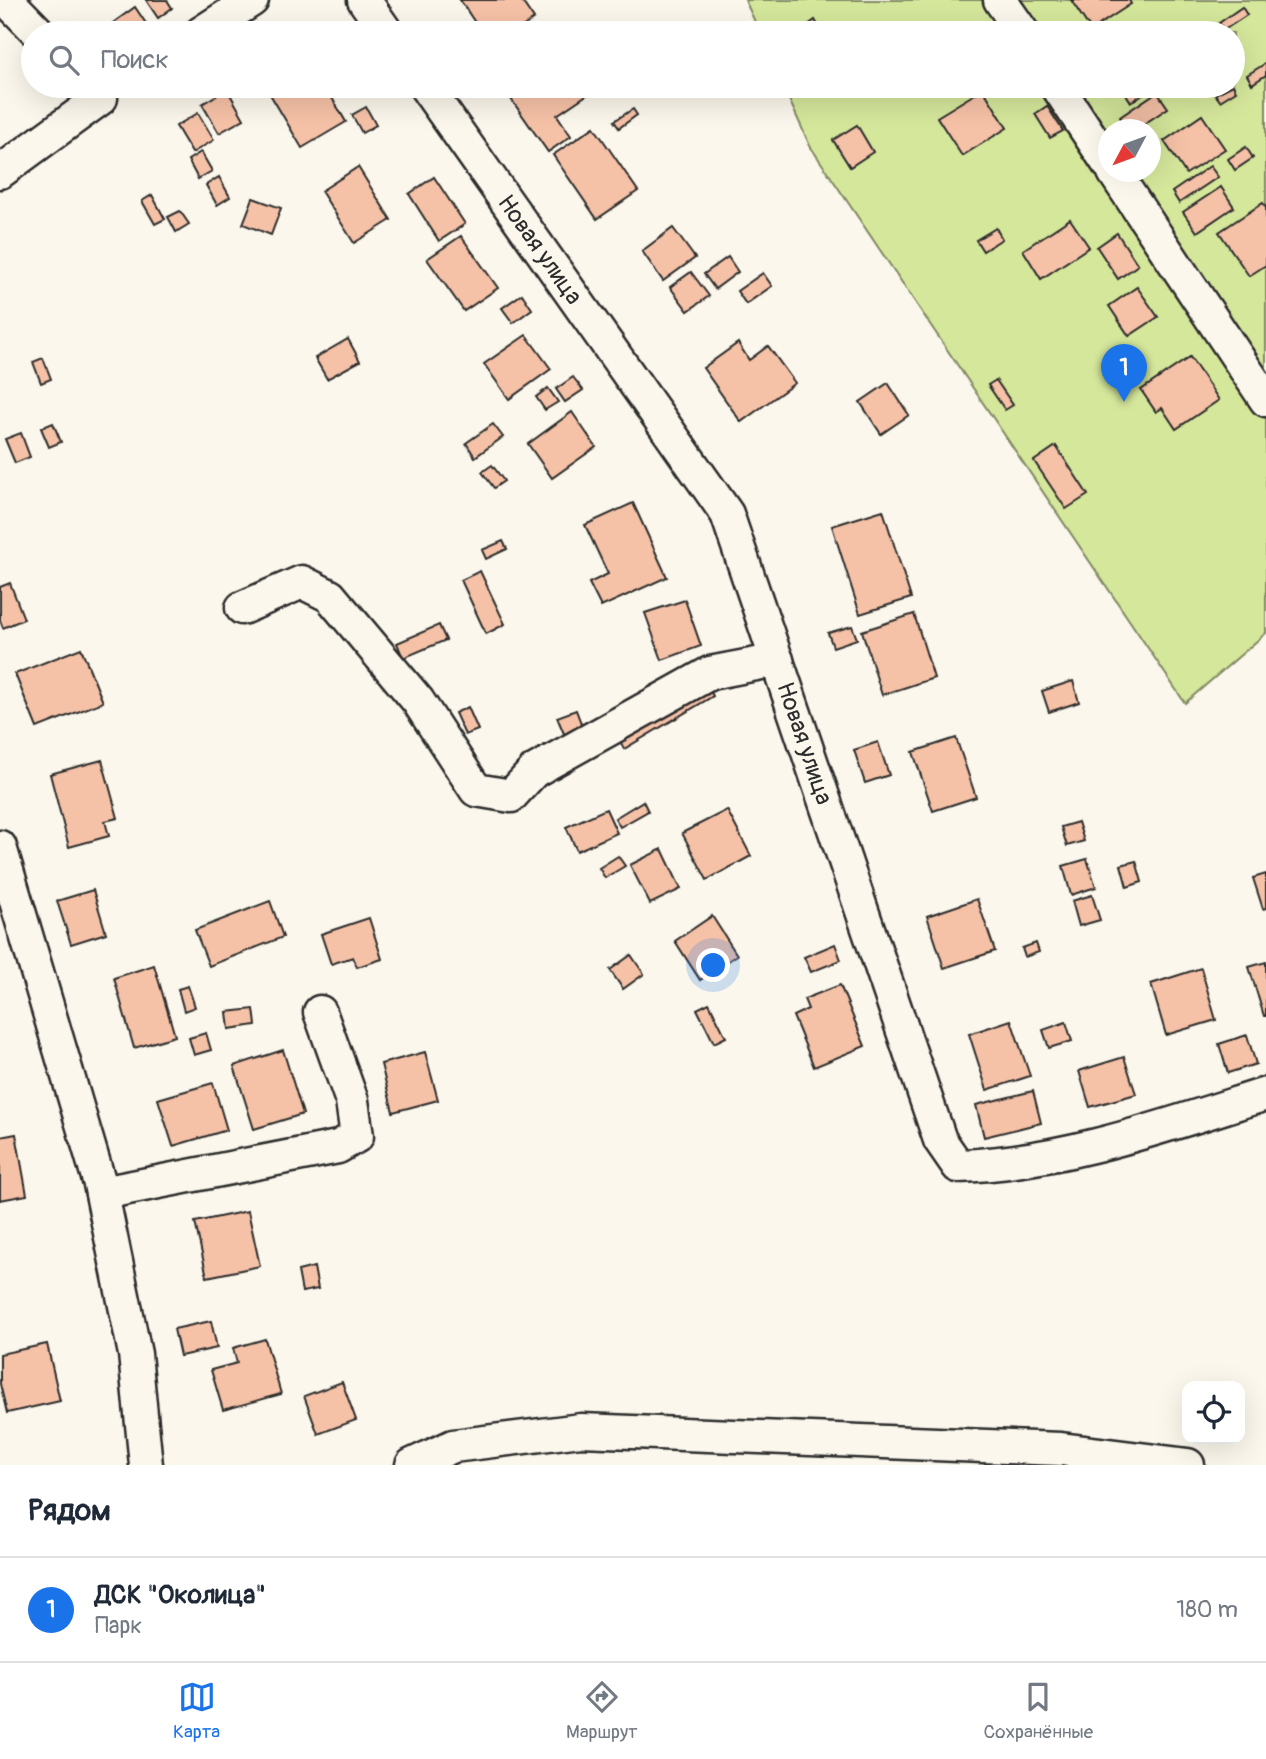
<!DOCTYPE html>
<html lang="ru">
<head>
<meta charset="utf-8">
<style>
	:root { --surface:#fff; --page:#f6f6f7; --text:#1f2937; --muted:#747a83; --line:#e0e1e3; --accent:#1a73e8 }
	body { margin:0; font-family:Pangolin,sans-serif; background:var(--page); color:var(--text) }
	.controls { position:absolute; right:21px; bottom:21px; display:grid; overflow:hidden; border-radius:14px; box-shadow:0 7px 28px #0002 }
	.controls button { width:63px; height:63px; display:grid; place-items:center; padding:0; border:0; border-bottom:2px solid var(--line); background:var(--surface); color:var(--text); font:35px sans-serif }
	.compass { position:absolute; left:1098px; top:119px; width:63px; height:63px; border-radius:50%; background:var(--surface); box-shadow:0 7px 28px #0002; rotate:229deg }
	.you { position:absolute; left:714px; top:966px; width:24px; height:24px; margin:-18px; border:5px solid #fff; border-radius:50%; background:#1a73e8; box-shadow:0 0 0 10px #1a73e833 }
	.badge { display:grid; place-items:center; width:46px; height:46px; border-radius:50%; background:var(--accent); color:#fff; font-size:23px; font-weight:700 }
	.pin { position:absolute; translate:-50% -58px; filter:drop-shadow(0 2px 4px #0008) }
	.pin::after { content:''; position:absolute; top:37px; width:24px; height:21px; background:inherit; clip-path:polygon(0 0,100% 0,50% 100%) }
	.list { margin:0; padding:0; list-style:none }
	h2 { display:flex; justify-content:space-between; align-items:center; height:91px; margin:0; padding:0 28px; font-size:30px }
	h2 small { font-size:23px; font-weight:400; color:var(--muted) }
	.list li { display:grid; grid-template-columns:46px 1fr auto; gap:21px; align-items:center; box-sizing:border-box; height:105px; padding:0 28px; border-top:2px solid var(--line) }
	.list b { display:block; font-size:26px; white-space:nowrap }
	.list p { margin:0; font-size:23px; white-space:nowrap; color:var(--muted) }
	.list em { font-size:23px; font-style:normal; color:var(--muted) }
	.icon { flex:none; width:38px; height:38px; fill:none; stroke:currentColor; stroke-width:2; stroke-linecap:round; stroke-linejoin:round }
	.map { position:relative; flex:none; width:1266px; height:1465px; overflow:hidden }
	.search { position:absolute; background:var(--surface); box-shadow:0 7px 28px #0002; left:21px; right:21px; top:21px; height:77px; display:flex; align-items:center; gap:18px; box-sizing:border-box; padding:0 24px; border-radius:38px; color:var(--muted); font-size:26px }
	.sheet { height:196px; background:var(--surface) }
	nav { display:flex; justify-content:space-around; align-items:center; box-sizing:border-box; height:98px; border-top:2px solid var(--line); background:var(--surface); font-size:19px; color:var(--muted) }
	nav a { display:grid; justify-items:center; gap:4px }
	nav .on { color:var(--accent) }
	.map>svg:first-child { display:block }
	.green { fill:#d5e79b; stroke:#808963; stroke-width:2; fill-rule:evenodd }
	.building { fill:#f6c2a7; stroke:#2b2b2b; stroke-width:2 }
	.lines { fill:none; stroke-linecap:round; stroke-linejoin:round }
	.minor-casing { stroke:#2b2b2b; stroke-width:37 }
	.minor { stroke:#fbf7ec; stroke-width:32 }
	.labels { text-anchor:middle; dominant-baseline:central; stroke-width:6; stroke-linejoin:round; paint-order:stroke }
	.street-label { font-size:24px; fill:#2b2b2b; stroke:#fbf7ec }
</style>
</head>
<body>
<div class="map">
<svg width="1266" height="1465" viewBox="0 0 1266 1465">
	<rect width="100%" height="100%" fill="#fbf7ec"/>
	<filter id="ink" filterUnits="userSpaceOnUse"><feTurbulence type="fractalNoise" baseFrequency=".0143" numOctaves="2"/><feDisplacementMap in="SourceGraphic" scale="14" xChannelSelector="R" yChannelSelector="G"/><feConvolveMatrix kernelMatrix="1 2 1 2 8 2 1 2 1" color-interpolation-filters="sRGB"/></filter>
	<g filter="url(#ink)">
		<!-- green -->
		<path class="green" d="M745,0H1266V633L1185,703L810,146L783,86H1233V33H760ZM1108,130H1150V172H1108Z"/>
		<!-- building -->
		<g class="building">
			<path d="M146,0H167L172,8L158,18Z"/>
			<path d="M460,0H521L534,19L513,33H482Z"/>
			<path d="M1071,0H1129L1131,4L1091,30Z"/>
			<path d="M135,7L147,25L135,33H99Z"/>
			<path d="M1242,7L1247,15L1224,30L1219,23Z"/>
			<path d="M815,20L819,27L809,33H797Z"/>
			<path d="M1266,63V75L1252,84L1247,75Z"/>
			<path d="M1233,85L1236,91L1220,101L1215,94Z"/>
			<path d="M272,86H325L346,122L302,148L267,89Z"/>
			<path d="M502,86H582L588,94L557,115L571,136L548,152Z"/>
			<path d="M1121,86H1155L1131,102Z"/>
			<path d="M227,89L244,119L219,133L202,104Z"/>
			<path d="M983,89L1007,128L962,156L937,117Z"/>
			<path d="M1157,92L1168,108L1135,130H1128L1120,117Z"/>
			<path d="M1047,106L1063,131L1050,138L1035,114Z"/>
			<path d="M366,107L376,125L362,133L352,115Z"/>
			<path d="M633,109L637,115L619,128L614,121Z"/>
			<path d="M198,113L214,140L192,153L176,126Z"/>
			<path d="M1202,115L1225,149L1186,174L1164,141Z"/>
			<path d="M857,125L873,152L850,167L833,140Z"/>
			<path d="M594,127L638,191L597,219L553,155Z"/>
			<path d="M1246,147L1253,158L1235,170L1228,159Z"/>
			<path d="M201,152L212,171L198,179L188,160Z"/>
			<path d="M1210,166L1218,177L1179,203L1172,192Z"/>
			<path d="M358,167L391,220L354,243L321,191Z"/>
			<path d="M219,177L230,197L217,205L206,185Z"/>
			<path d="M434,177L465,224L439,241L409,194Z"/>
			<path d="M1221,187L1234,207L1197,232L1183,212Z"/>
			<path d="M152,195L165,219L155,224L142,201Z"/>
			<path d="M253,198L281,208L271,235L243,224Z"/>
			<path d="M1263,203L1266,208V265L1249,276L1219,232Z"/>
			<path d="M180,211L189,224L176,232L168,217Z"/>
			<path d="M1070,219L1089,247L1041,279L1023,250Z"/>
			<path d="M673,228L695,258L663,281L642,251Z"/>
			<path d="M996,228L1002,239L983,251L976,240Z"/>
			<path d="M1117,233L1138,265L1118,279L1097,247Z"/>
			<path d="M461,236L498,288L464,311L427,259Z"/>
			<path d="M728,257L738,272L715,289L704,274Z"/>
			<path d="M691,272L709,296L688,311L670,287Z"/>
			<path d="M763,273L772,286L746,304L737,291Z"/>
			<path d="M1137,287L1158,317L1129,336L1109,306Z"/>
			<path d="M522,294L532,309L513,323L502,308Z"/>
			<path d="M526,335L551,369L509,399L484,364Z"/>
			<path d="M348,339L360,361L327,379L315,358Z"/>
			<path d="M738,343L749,360L768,346L795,383L741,422L703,368Z"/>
			<path d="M1190,357L1219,400L1176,429L1162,408L1156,412L1141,390Z"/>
			<path d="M43,358L51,379L41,383L33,362Z"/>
			<path d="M573,377L583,390L565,402L556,389Z"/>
			<path d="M996,380L1013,405L1005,410L988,385Z"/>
			<path d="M888,383L909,415L881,434L860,402Z"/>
			<path d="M548,388L558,402L545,410L536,397Z"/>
			<path d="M572,412L596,447L552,478L528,444Z"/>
			<path d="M53,423L61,442L49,447L41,428Z"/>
			<path d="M493,424L503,437L475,457L466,443Z"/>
			<path d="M21,433L30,457L15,463L5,439Z"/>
			<path d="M1056,446L1088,495L1066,509L1034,461Z"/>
			<path d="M492,465L504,481L494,488L482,472Z"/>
			<path d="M633,503L667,577L601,607L589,583L608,574L585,525Z"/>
			<path d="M883,510L911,598L860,614L832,526Z"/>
			<path d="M503,541L507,549L486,559L482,550Z"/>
			<path d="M480,571L505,624L486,634L461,580Z"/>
			<path d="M10,583L24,619L3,628L0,620V587Z"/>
			<path d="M685,600L701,646L662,660L645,613Z"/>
			<path d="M914,614L934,678L882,695L862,631Z"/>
			<path d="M439,625L446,640L403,658L397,643Z"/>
			<path d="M852,626L857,639L833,647L828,633Z"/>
			<path d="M81,648L103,702L37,728L15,674Z"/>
			<path d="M1073,681L1079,702L1049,712L1042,691Z"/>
			<path d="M709,688L713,696L624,749L620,741Z"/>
			<path d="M468,707L478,730L465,735L455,713Z"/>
			<path d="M576,710L585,734L567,741L557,717Z"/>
			<path d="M956,738L976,797L933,811L913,752Z"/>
			<path d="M878,742L889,775L865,783L854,750Z"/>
			<path d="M102,760L118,818L105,821L109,836L69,847L50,774Z"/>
			<path d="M643,801L648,811L620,827L615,818Z"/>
			<path d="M606,809L617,833L577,851L566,827Z"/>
			<path d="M727,810L751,856L707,880L682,833Z"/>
			<path d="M1078,822L1084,841L1067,846L1061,827Z"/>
			<path d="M662,849L681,889L650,904L630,865Z"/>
			<path d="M618,856L625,866L605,878L599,868Z"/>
			<path d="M1087,859L1096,887L1071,895L1063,866Z"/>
			<path d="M1136,861L1142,882L1127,887L1121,865Z"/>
			<path d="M1266,874V908L1263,909L1253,878Z"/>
			<path d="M93,890L106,933L71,944L57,901Z"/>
			<path d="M1092,895L1100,920L1079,926L1072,901Z"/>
			<path d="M977,899L995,951L944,968L927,916Z"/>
			<path d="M270,901L283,937L209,966L195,930Z"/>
			<path d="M712,916L737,955L700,980L675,941Z"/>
			<path d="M369,918L382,959L357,967L353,957L331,964L321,934Z"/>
			<path d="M1036,943L1039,952L1025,957L1022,948Z"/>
			<path d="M835,944L841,960L811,972L804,957Z"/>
			<path d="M631,955L644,974L623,989L610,970Z"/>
			<path d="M1266,962V1016H1264L1249,967Z"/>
			<path d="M154,965L175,1036L134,1048L114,978Z"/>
			<path d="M1201,968L1216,1020L1166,1035L1151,984Z"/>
			<path d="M840,985L865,1046L814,1067L793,1016L808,1009L804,999Z"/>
			<path d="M188,986L195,1007L184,1011L178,989Z"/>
			<path d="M709,1003L726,1037L714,1043L697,1009Z"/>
			<path d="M254,1009L256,1025L229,1029L227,1012Z"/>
			<path d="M1011,1020L1030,1076L987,1090L969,1034Z"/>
			<path d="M1066,1022L1072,1041L1049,1048L1043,1030Z"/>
			<path d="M206,1033L211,1050L194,1055L189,1038Z"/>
			<path d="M1247,1035L1256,1064L1228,1073L1219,1044Z"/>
			<path d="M283,1050L303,1114L254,1129L234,1066Z"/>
			<path d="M425,1052L438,1100L393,1112L381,1064Z"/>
			<path d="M1124,1057L1136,1094L1090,1107L1079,1071Z"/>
			<path d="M213,1083L227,1130L173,1146L158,1099Z"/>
			<path d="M1033,1091L1041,1123L984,1137L976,1105Z"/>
			<path d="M16,1134L27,1195L0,1200V1137Z"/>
			<path d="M248,1211L260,1266L207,1277L195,1222Z"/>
			<path d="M314,1267L318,1289L302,1292L298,1271Z"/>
			<path d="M211,1321L217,1348L180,1356L174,1329Z"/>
			<path d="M265,1339L281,1394L223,1410L211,1370L237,1363L233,1348Z"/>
			<path d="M47,1344L60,1401L7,1413L0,1384V1354Z"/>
			<path d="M342,1382L356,1420L318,1434L304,1396Z"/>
		</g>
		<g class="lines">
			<!-- minor casing -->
			<g class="minor-casing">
				<g id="minor">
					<path d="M7,0L39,33"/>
					<path d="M364,0L387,33"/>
					<path d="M1000,0L1023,33"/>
					<path d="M201,33L252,0"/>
					<path id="s1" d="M425,86L727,514L940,1140L958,1166C1062,1163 1168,1125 1266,1094"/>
					<path d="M1057,86L1108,163"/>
					<path d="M0,172L101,98L89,86"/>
					<path d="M1114,172L1266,400"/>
					<path d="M242,608L302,582L330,596L418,701L476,790L511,796L534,771L710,673L777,660"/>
					<path d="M0,847L100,1184L135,1354L146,1465"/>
					<path d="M102,1193L338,1147L357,1136L352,1101L320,1012"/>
					<path d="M412,1465L453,1446L581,1430L1061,1449L1188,1465"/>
				</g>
			</g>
			<!-- minor -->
			<use href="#minor" class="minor"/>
		</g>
	</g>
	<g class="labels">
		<!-- street labels -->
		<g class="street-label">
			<text stroke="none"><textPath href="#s1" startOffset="200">Новая улица</textPath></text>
			<text stroke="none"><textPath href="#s1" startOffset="766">Новая улица</textPath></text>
		</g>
	</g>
</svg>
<div class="controls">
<button><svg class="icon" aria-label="locate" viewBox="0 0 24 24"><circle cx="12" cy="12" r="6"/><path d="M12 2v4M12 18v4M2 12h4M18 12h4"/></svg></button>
</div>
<svg class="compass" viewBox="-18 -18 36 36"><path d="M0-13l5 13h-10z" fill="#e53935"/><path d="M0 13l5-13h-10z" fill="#747a83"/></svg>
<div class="you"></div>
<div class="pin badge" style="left:1124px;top:402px">1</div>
<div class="search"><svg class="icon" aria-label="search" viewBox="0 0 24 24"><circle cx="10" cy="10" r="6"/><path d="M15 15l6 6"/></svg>Поиск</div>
</div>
<section class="sheet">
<h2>Рядом<small></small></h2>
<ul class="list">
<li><span class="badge">1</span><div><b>ДСК &quot;Околица&quot;</b><p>Парк</p></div><em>180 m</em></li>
</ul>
</section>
<nav>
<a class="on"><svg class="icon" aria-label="map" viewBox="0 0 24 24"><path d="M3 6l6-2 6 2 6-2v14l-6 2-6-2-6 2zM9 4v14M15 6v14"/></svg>Карта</a>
<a><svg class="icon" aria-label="directions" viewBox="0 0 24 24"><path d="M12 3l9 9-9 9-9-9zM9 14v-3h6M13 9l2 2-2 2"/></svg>Маршрут</a>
<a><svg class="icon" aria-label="saved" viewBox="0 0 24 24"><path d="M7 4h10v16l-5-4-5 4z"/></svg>Сохранённые</a>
</nav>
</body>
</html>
